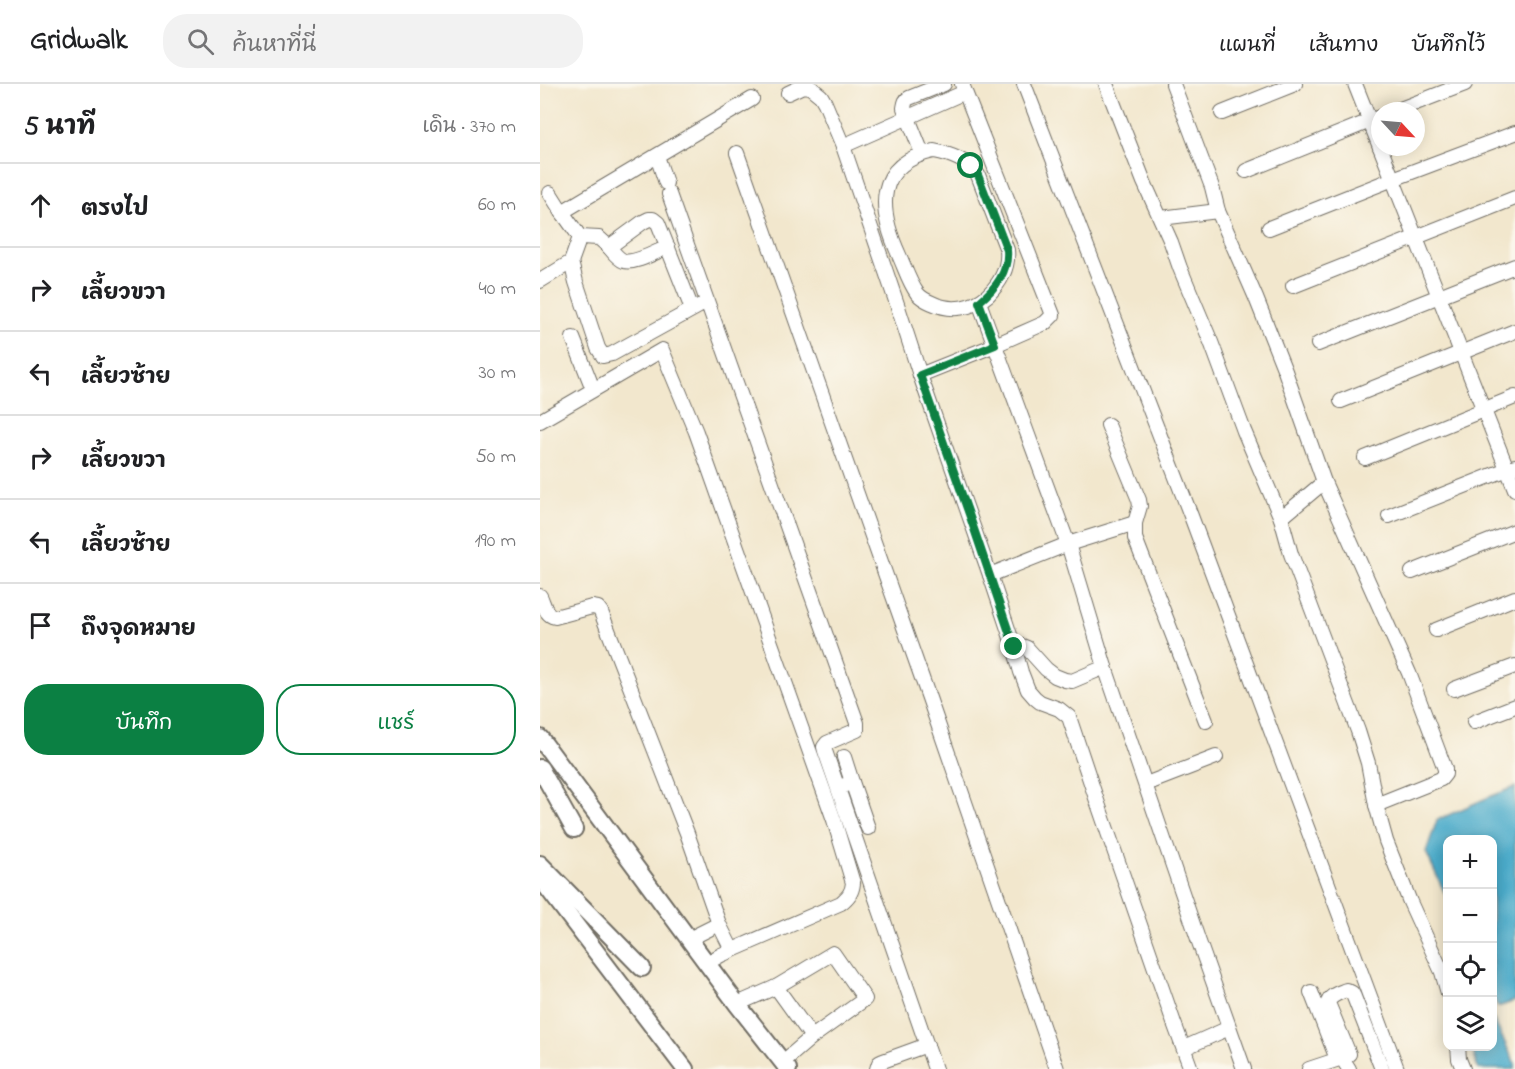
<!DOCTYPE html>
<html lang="th">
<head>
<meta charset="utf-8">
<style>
	:root { --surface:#fff; --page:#f2f2f2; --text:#202124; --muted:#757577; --line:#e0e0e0; --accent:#0b8043 }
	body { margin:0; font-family:"Indie Flower","Playpen Sans Thai",sans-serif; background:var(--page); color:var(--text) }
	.controls { position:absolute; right:18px; bottom:18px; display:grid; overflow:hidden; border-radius:12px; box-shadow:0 3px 15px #0003 }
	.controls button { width:54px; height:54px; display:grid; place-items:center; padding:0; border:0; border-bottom:2px solid var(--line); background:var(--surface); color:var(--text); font:30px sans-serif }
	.compass { position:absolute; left:831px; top:18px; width:54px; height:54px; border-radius:50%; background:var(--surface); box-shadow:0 3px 15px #0003; rotate:116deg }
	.stop { position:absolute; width:18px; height:18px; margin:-14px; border:4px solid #0b8043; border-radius:50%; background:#fff }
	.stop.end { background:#0b8043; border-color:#fff; box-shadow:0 2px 6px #0008 }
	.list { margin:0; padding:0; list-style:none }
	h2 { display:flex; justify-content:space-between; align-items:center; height:78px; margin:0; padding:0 24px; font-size:26px }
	h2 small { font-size:20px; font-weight:400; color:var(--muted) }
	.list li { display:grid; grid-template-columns:39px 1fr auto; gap:18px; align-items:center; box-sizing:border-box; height:84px; padding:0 24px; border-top:2px solid var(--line) }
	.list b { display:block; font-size:22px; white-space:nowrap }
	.list em { font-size:20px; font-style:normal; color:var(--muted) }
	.actions { display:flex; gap:12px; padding:18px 24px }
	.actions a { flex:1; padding:14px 0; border:2px solid var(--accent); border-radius:24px; text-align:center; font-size:21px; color:var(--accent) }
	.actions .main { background:var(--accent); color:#fff }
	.icon { flex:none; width:33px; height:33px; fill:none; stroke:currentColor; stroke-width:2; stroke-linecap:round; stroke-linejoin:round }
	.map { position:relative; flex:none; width:975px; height:985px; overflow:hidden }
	header { display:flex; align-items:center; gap:36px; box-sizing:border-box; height:84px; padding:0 30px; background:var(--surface); border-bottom:2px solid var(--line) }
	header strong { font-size:28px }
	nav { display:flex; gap:33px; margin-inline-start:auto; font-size:21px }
	.search { width:420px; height:54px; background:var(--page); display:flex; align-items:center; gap:15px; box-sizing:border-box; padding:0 21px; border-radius:24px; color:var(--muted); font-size:22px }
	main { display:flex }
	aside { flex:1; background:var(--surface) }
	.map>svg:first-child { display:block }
	.water { fill:#4caccb; stroke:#3c6c7b; stroke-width:1.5 }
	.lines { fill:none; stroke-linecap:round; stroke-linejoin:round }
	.minor-casing { stroke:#716d64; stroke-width:16 }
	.major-casing { stroke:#716d64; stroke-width:20 }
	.minor { stroke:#fff; stroke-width:14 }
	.major { stroke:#fff; stroke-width:16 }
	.route { stroke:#0b8043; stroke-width:8 }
</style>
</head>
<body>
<header>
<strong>Gridwalk</strong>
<div class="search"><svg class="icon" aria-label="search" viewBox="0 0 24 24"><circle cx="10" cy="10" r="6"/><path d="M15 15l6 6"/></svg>ค้นหาที่นี่</div>
<nav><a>แผนที่</a><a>เส้นทาง</a><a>บันทึกไว้</a></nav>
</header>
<main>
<aside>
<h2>5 นาที<small>เดิน · 370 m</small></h2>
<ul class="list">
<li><svg class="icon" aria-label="ahead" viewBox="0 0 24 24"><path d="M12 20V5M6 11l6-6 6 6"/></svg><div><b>ตรงไป</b></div><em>60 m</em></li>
<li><svg class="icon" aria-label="right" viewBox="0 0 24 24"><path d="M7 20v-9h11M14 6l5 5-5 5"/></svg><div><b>เลี้ยวขวา</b></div><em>40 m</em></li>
<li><svg class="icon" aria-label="left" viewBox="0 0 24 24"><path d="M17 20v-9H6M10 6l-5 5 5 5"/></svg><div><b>เลี้ยวซ้าย</b></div><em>30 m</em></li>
<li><svg class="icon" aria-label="right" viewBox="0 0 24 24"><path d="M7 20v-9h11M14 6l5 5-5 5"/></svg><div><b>เลี้ยวขวา</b></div><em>50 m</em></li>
<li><svg class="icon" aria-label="left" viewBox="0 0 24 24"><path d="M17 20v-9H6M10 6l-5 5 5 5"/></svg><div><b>เลี้ยวซ้าย</b></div><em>190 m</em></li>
<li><svg class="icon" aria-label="arrive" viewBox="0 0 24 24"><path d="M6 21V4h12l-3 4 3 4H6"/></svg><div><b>ถึงจุดหมาย</b></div></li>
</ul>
<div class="actions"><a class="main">บันทึก</a><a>แชร์</a></div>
</aside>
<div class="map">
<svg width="975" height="985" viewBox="0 0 975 985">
	<rect width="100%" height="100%" fill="#fbf7ec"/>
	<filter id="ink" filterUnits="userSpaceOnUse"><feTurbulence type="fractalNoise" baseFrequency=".0167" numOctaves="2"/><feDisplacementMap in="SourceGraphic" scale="12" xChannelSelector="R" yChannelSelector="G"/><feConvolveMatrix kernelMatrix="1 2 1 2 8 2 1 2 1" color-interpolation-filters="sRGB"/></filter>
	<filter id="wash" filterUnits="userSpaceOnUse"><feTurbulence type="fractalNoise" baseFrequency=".008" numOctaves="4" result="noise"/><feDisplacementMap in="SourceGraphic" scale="24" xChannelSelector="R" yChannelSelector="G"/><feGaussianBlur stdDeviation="1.35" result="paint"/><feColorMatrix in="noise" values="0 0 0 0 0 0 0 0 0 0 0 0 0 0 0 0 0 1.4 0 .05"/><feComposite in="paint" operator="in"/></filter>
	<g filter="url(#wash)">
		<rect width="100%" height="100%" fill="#f2e7cd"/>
		<!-- water -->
		<g class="water">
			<path d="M975,703V917L958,923L952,911V756H908L907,814L886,768L897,736L949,713Z"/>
			<path d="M953,934L975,980V985H938L932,963L952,962Z"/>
		</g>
	</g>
	<g filter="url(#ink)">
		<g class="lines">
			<!-- minor casing -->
			<g class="minor-casing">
				<g id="minor">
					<path d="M484,0L651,432L857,985"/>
					<path d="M566,0L604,98L631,158L640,184L671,258L704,347L741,434L751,470L818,647L828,679L836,721L846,757L870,818L902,888L908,909"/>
					<path d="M633,0L672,103L678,127L716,214L745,287L784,398L869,589L905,685V690L901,695L836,721"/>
					<path d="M815,0L840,63"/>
					<path d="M248,9L263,2L270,3L281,12L285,19L303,62L358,223L380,291L450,491L474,563L481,588L488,606L495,614L500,618L519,625L529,633L556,714L634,939L651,985"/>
					<path d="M855,27L925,0"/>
					<path d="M682,29L755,0"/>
					<path d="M303,62L425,8L422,0"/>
					<path d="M840,63L975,405"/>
					<path d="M394,67C413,71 426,76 438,91L467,166C469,184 460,199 448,211C432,225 411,228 392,219C387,217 381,214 377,209C369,198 365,184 359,171C338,125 334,80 394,67Z"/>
					<path d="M197,69L389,614L517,985"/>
					<path d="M382,69L364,24C365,19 365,16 369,14L404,0"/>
					<path d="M117,72L126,99"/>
					<path d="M706,87L840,33"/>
					<path d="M10,109L22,128"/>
					<path d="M129,110L317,639V646L287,659L284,663L285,667L395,985"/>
					<path d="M621,134L678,127"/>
					<path d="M729,144L853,95L975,49"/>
					<path d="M69,163C73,168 78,175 84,177C96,180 117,167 128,163"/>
					<path d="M31,178L36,198L58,264L63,272L72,270L159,222"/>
					<path d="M0,197L31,178L40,153"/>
					<path d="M753,202L975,114"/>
					<path d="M439,218L528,460L565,583L659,858L704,985"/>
					<path d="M152,225L118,139L113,135H109L103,138L69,163L59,154L40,153L22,128L212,15"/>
					<path d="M33,254L53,305"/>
					<path d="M778,260L975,182"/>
					<path d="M380,291L455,261L505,239L513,231L425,8"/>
					<path d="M801,317L975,247"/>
					<path d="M0,337L122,266L156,348L294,736L313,799C312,809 308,813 301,819L181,871L167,879"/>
					<path d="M568,341L599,416L600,422L595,439"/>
					<path d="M825,374L975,313"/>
					<path d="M849,432L975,382"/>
					<path d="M741,434L784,398"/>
					<path d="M872,488L975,447"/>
					<path d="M450,491L528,460L595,439V454L666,637"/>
					<path d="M0,512C4,520 5,531 15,533L52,523L58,524L61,528L147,749L179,840L192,866"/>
					<path d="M896,546L975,514"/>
					<path d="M474,563L482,562L487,564L506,585L515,592L525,596L532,597L565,583"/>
					<path d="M914,605L975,582"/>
					<path d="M934,638L975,622"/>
					<path d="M304,673L312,698L305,701"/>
					<path d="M312,698L328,744"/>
					<path d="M606,700L676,673"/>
					<path d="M149,855L179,840"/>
					<path d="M236,903L272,953"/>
					<path d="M771,908L797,975"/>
					<path d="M197,920L236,903L293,869L325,915L272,953L243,978"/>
					<path d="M918,962L919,975L923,985"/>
					<path d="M644,964L689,944"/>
					<path d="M802,974L809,970L788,919C790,911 799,909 806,906L812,909L814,913L842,985"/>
					<path d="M337,985L339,979L343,977L387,961"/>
					<path d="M769,985L802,974L809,985"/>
				</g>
			</g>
			<!-- major casing -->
			<g class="major-casing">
				<g id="major">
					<path d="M0,654L197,920L248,985"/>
					<path d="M0,684L34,745"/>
					<path d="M0,780L102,884"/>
					<path d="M0,794L145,985"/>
				</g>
			</g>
			<!-- minor -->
			<use href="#minor" class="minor"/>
			<!-- major -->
			<use href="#major" class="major"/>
		</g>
	</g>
	<g class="lines" filter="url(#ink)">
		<!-- route -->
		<path class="route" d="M431,82L438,91L467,166C469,188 455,205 439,218L455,261L380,291L430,433L474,563"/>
	</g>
</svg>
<div class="controls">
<button>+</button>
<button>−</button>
<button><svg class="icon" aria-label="locate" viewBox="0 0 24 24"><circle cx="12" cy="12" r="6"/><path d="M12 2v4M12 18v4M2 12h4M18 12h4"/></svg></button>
<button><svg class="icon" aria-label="layers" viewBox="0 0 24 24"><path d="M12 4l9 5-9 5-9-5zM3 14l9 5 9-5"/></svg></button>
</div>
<svg class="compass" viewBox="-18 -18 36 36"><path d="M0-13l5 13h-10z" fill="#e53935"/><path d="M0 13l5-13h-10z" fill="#757577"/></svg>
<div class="stop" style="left:431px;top:82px"></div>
<div class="stop end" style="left:474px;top:563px"></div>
</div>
</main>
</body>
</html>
